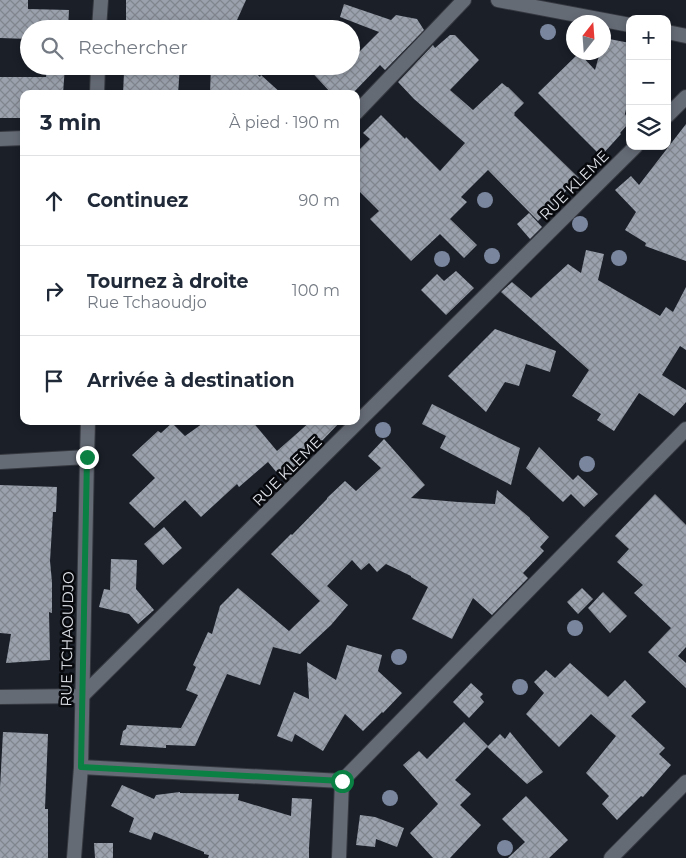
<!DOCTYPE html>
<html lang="fr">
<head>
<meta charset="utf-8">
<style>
	:root { --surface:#fff; --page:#f2f2f3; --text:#1f2937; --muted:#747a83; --line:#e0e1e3 }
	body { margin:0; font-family:Montserrat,sans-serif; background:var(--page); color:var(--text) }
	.controls { position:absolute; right:15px; top:15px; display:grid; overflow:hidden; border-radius:10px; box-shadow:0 2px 8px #0003 }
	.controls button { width:45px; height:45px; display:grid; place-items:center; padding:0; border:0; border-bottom:1px solid var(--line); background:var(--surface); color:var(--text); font:25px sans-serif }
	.compass { position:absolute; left:566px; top:15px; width:45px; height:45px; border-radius:50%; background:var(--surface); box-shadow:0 2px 8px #0003; rotate:17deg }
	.stop { position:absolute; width:15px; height:15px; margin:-11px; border:4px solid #0b8043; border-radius:50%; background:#fff }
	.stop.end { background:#0b8043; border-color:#fff; box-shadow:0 1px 5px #0008 }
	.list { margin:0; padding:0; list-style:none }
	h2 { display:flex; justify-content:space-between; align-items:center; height:65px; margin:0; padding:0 20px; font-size:21px }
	h2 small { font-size:16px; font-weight:400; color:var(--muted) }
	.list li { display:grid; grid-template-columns:32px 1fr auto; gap:15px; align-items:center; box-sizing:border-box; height:90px; padding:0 20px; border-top:1px solid var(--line) }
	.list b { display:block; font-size:19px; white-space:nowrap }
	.list p { margin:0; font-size:16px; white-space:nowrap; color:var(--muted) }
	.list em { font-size:16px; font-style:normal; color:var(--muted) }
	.icon { flex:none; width:28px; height:28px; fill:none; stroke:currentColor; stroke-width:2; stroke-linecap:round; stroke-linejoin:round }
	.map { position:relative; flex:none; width:686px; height:858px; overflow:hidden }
	.search { position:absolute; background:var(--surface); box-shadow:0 2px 8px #0003; left:20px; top:20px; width:340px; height:55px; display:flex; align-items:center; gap:12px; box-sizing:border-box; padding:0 18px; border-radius:28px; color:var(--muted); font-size:19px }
	.panel { position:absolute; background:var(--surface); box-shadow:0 2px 8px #0003; left:20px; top:90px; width:340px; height:335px; border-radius:10px }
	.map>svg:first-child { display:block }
	.building { fill:url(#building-cross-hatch) }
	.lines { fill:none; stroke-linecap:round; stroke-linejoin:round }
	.minor-casing { stroke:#363940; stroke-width:16 }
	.minor { stroke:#656b75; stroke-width:14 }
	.tree { fill:#7a869e }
	.route { stroke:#0b8043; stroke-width:6 }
	.labels { text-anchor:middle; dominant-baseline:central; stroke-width:5; stroke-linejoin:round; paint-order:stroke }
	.street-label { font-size:15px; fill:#dfe2e8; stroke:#07090d }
</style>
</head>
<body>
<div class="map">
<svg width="686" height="858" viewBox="0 0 686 858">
	<defs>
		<pattern id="building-cross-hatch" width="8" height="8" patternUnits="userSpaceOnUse" patternTransform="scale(1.25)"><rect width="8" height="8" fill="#9ba2ad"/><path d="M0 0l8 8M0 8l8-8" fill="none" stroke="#81868e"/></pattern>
	</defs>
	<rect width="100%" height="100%" fill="#1a1f28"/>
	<!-- building -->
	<g class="building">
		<path d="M0,0H28V9L69,10L68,29H29V39L0,38Z"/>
		<path d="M126,0H246L233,29H126Z"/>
		<path d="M344,4L391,20L396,15L417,19L424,30L385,70L380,65L352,94H332L306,66H351V60L379,32L340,17Z"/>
		<path d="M450,35H455L479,60L450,90L473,110L502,83L507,87H508L524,103L514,113L515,114L514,115L579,178L555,202L556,203L538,221L488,170L461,197L467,202L450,219L477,245L464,258L440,234L411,261L370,219L379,211L356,188V153L370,139L363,133L381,115L405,139L406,137L440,171L465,143L414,99L398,82L433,45L435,48Z"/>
		<path d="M604,38L630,43V90L625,114L627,117V125L620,133L621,134L601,156L538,93L579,53L595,70L600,52H604Z"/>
		<path d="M47,66H65L63,94H24V118H0V77H46Z"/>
		<path d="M130,66H180L178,94H123L124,72L130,73Z"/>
		<path d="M211,66H248L260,77L261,75L282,94L210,93Z"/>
		<path d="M686,124V261L645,246L646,243L625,230L636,212L615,190L631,176L639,185Z"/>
		<path d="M529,213L542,227L530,239L517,224Z"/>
		<path d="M586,250L604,254L598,280L660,316L666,307L673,312L686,287V350L680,346L662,375L686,390V402L674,416L639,393L614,431L597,420L601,414L572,396L589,370L501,292L512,282L531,298L568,264L581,273Z"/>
		<path d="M456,271L474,288L446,315L421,290L437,274L444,281Z"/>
		<path d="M495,329L556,351L550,372L526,364L519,386L505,382L486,412L448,376Z"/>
		<path d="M432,404L503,440L502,441L503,440L520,448L511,485L440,448L446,436L422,424Z"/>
		<path d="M206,421H252L277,451L311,421H341L319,444L320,446L307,458L308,459L283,480L268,462L239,487L237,484L201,517L185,500L154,528L129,503L155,478L132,455L158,431L161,433L172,423L185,436Z"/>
		<path d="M384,439L425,485L411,498L458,502L495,504L497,490L530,518V519L549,537L540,547L544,551L523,573L528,578L492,615L473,598L452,639L412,619L428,587L411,577V576L386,564L377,572L369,563L361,570L352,560L327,586L348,605L331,625L300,654L273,647L260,685L227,674L195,746L166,745V748L120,745L123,731L126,729L127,725L181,728L198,695L186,690L196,667L193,665L208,632L212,634L220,606L238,588L289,631L320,601L271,554L291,534L292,535L327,499V498L345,481L356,491L381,468L368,456Z"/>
		<path d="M539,447L573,480L578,475L598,494L584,507L571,494L563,502L526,468Z"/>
		<path d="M0,485L57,487L56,512H53L50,561L52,582V613L49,612L50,660L6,663L11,634L0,633Z"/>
		<path d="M655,494L686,525V647L678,656L686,663V688L648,652L671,628L634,593L643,585L617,562L629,549L615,536Z"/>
		<path d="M164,527L182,548L163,565L144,544Z"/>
		<path d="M111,559L137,560L136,589L154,610L138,624L129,614L99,607L104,589L110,590Z"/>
		<path d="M582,588L593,599L578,614L567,602Z"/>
		<path d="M603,592L627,616L610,633L588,608Z"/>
		<path d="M347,645L382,655L378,671L402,693L383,713L382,712L363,731L345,714L323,751L295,734L292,742L277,736L294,692L309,699L307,662L336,680Z"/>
		<path d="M570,663L608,697L625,680L646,702L631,716L665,748L659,754L671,765L643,797L641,796L617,820L602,804L609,796L586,773L616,736L591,714L559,747L526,714L544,693L534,682L546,670L555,678Z"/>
		<path d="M471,683L483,694L480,697L484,702L469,718L453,702Z"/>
		<path d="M464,722L488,746L455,780L471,794L460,805L481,825L450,858H433L410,833L438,804L403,765L419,751L427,759Z"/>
		<path d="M3,732L48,734L45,809H48V858H0V788Z"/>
		<path d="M510,732L543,772L527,784L487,747L500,734L505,739Z"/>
		<path d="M122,785L154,799L156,795L180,792V793L239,794L238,800L291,816L292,798L312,799L309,848V858H208L209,855L204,854V852L154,832L151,840L129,832L134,818L111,806Z"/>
		<path d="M526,796L568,840L549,858H508L525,842L502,819Z"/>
		<path d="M360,815L375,817L404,828L397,847L376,839L375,847L356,845Z"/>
		<path d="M94,843H113V858H95Z"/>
	</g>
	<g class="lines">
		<!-- minor casing -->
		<g class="minor-casing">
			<g id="minor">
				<path d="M498,0L630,25"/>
				<path d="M99,29L101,0"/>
				<path d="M667,32L686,36"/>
				<path d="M97,94L98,66"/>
				<path d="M356,113L464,0"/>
				<path d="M667,116L686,97"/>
				<path d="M0,139L24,138"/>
				<path d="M0,462L87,457"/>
				<path d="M0,697L82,696L636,146"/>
				<path d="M81,767L342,781"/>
				<path d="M74,858L81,767L87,457L88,421"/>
				<path d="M339,858L342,781L686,429"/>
				<path d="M611,858L686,782"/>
			</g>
		</g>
		<!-- minor -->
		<use href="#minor" class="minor"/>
	</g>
	<!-- trees -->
	<g class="tree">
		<circle cx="548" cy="32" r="8"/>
		<circle cx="485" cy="200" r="8"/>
		<circle cx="580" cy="224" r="8"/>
		<circle cx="492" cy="256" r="8"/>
		<circle cx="619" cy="258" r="8"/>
		<circle cx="442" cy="259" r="8"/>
		<circle cx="383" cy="430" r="8"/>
		<circle cx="587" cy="464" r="8"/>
		<circle cx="575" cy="628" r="8"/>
		<circle cx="399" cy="657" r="8"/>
		<circle cx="520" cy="687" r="8"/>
		<circle cx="390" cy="798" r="8"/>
		<circle cx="505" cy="848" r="8"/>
	</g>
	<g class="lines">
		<!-- route -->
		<path class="route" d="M87,457L81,767L342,781"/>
	</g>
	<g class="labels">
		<!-- street labels -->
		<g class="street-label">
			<text transform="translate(574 185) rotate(-45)">RUE KLEME</text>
			<text transform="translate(287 471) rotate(-45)">RUE KLEME</text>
			<text transform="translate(67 639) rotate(-89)">RUE TCHAOUDJO</text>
		</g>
	</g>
</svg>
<div class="controls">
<button>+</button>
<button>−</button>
<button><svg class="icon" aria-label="layers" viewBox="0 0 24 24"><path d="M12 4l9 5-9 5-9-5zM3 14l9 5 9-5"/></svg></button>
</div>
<svg class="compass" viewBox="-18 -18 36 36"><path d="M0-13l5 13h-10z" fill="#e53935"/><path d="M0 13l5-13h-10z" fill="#747a83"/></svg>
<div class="stop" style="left:342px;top:781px"></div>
<div class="stop end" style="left:87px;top:457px"></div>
<div class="search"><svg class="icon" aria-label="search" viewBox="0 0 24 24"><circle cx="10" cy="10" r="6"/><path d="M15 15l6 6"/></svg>Rechercher</div>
<section class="panel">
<h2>3 min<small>À pied · 190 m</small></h2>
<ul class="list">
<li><svg class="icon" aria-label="ahead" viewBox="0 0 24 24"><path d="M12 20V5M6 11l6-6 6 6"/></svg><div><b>Continuez</b></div><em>90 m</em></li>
<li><svg class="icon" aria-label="right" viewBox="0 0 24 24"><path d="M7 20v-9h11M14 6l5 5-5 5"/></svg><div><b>Tournez à droite</b><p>Rue Tchaoudjo</p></div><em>100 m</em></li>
<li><svg class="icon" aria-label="arrive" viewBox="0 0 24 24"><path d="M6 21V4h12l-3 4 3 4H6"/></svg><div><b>Arrivée à destination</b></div></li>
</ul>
</section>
</div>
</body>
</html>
